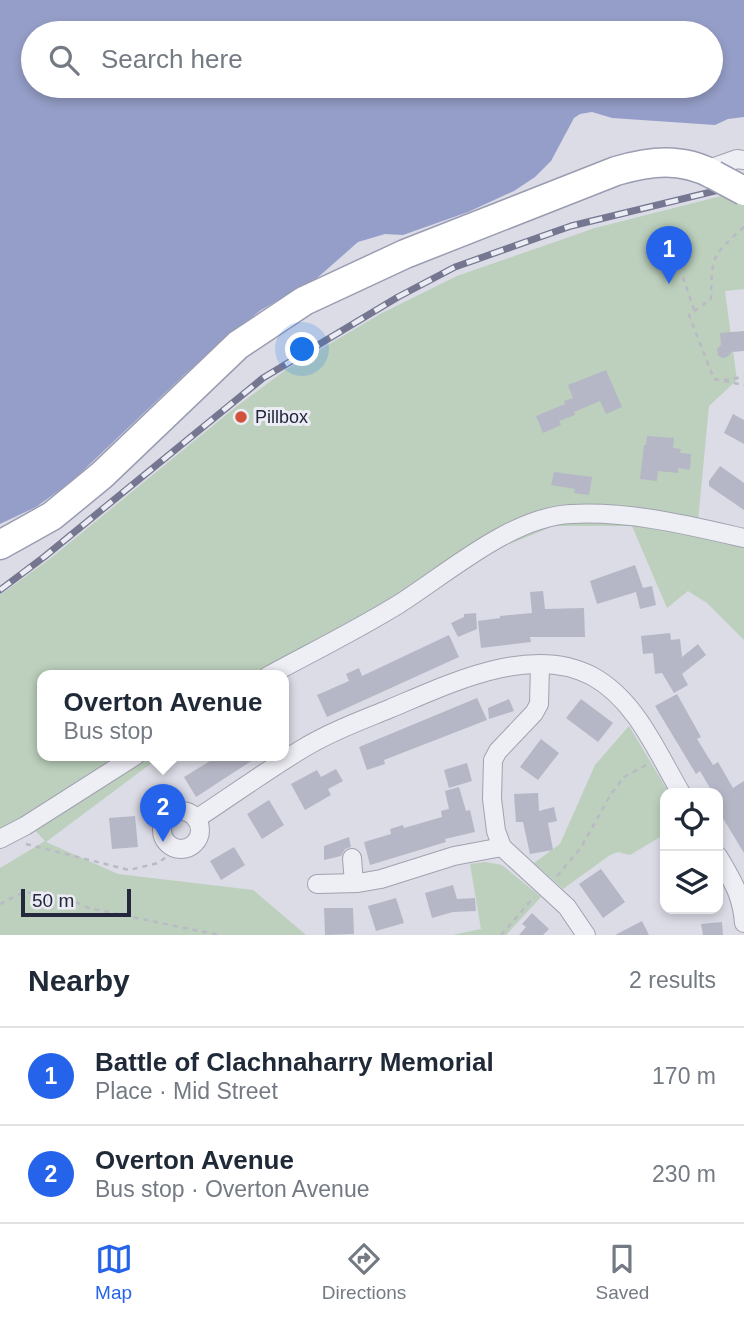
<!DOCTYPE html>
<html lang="en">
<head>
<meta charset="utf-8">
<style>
	:root { --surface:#fff; --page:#f2f2f3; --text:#1f2937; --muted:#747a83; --line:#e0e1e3; --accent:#2563eb }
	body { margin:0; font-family:Arial,sans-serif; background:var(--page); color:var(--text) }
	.controls { position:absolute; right:21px; bottom:21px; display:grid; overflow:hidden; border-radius:14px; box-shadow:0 4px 10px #0003 }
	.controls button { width:63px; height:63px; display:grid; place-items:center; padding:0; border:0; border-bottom:2px solid var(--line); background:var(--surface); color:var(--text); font:35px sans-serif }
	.scale { position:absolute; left:21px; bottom:18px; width:110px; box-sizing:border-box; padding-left:7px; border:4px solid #25273d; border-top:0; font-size:19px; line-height:24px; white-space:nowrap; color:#25273d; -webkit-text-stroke:5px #ebecf4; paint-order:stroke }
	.you { position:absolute; left:303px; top:350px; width:24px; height:24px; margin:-18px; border:5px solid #fff; border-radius:50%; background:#1a73e8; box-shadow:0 0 0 10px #1a73e833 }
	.badge { display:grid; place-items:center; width:46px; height:46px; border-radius:50%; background:var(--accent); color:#fff; font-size:23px; font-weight:700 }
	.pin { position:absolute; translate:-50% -58px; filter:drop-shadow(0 2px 4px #0008) }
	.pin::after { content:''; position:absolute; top:37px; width:24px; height:21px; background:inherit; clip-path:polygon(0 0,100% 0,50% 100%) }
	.popup { position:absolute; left:37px; top:670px; width:252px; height:91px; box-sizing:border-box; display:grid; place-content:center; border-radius:14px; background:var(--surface); filter:drop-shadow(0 2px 5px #0005); font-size:23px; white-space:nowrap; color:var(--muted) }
	.popup b { font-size:26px; color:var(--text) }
	.popup::after { content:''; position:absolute; left:50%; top:100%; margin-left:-14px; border:14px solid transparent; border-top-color:var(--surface) }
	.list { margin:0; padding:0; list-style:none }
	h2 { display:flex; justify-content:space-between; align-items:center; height:91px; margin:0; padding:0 28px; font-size:30px }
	h2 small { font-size:23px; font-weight:400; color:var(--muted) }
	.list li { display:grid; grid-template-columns:46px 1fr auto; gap:21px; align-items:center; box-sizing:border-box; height:98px; padding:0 28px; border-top:2px solid var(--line) }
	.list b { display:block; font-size:26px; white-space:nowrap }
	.list p { margin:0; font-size:23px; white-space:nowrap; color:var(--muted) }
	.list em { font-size:23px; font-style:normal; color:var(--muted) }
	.icon { flex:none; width:38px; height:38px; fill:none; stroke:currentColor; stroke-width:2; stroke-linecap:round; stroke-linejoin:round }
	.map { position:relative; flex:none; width:744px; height:935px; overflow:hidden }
	.search { position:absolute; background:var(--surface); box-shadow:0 4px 10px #0003; left:21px; right:21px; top:21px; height:77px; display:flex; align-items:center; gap:18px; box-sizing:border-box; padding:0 24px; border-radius:38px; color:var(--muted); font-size:26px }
	.sheet { height:287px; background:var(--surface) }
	nav { display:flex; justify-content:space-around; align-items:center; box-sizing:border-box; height:98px; border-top:2px solid var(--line); background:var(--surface); font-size:19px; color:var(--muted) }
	nav a { display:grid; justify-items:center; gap:4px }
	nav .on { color:var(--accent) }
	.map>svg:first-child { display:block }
	.green { fill:#bcd0bd }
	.water { fill:#959ec8; fill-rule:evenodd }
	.building { fill:#b6b7c6 }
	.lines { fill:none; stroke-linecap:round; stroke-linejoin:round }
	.street-casing { stroke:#a1a2b0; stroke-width:20 }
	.primary-casing { stroke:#9a9db2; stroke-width:31 }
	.path { stroke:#babac5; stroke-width:2.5; stroke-dasharray:5 5; stroke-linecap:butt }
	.street { stroke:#eeeef5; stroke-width:18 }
	.primary { stroke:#fff; stroke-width:28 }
	.rail-casing { stroke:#757790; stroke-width:7 }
	.rail { stroke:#ebecf4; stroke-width:4.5; stroke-dasharray:13; stroke-linecap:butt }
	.primary-bridge-casing { stroke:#9a9db2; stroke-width:31; stroke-linecap:butt }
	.primary-bridge { stroke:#fff; stroke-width:28 }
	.poi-dot { fill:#d1513b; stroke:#ebecf4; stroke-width:2.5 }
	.labels { text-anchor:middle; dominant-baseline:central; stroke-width:6; stroke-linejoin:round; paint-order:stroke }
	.poi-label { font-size:18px; fill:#25273d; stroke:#ebecf4; text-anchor:start }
</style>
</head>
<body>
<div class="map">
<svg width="744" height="935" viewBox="0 0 744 935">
	<rect width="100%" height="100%" fill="#dbdce6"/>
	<!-- green -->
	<g class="green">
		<path d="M729,194L744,201V289L725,291L737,380L709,406L698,521L744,532V640L707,603L688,591L667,608L632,526H554L504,546L284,677L42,676V756H161L46,842L118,874L253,890L306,935H0V868L45,841L25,820L0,833V595L51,558L237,406L287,369L382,313L457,276L595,228Z"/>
		<path d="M629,726L669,793H665V834L630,855L618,852L610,855L563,889L534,863L560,844L595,765Z"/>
		<path d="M485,862L502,865L541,897L506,935H452L481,929L470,864Z"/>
	</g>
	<!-- water -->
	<path class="water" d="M0,0H744V117L728,119L715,125L612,118L592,112L580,114L574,118L551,161L535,177L514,191L468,212L403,235L385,234L358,242L316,279L261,310L233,332L185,374L72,481L36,507L0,524ZM33,33H711V86H33Z"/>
	<!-- building -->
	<g class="building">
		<path d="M744,331V351L732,352L727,357L722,358L718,355L717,349L721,345L720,333Z"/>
		<path d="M606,370L622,407L606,414L600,401L574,412L575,415L559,421L561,425L543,433L536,416L565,404L564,401L573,398L568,385Z"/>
		<path d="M733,414L744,420V444L724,433Z"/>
		<path d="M647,436L674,438L673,448L681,449L680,453L691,454L690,470L678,468V473L658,471L657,481L640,479L644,445H646Z"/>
		<path d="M720,466L744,483V510L709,486V481Z"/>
		<path d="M554,472L592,477L589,495L574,493L575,489L551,485Z"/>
		<path d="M635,565L643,588L652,586L656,605L640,609L636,592L597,604L590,581Z"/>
		<path d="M543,591L545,609L584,608L585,637H530L531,642L481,648L478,621L500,618V616L532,613L530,592Z"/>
		<path d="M476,613L477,629L458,637L451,623L464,617V614Z"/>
		<path d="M670,633L671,640L680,639L682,657L698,644L706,655L682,674L688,685L674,693L662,673L655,674L653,653L643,654L641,636Z"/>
		<path d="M449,635L459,657L327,717L317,695L349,681L346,674L359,668L362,676Z"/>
		<path d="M677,694L701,737L697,739L713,765L718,762L733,788L744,781V853L718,810V793H713L700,771L696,774L655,706Z"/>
		<path d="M477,698L487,720L384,760L385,764L367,770L359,747Z"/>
		<path d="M509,699L514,711L489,719L488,708Z"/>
		<path d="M581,699L613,723L598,742L566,718Z"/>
		<path d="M541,739L559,753L538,780L520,767Z"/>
		<path d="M218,756H259L196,797L184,777Z"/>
		<path d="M467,763L472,781L449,788L444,770Z"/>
		<path d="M336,769L343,781L328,789L331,795L305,810L291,784L317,770L321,777Z"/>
		<path d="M459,787L466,811L470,810L475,832L445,839L446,842L370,865L364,842L391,834L390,829L403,825L404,828L442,817L441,811L449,809L445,791Z"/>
		<path d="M538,793L539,811L554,807L557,821L548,823L553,850L530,854L523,822H516L514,794Z"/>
		<path d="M269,800L284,825L262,839L247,814Z"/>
		<path d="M135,816L138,847L112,849L109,818Z"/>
		<path d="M349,837L351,847L345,849L341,856L324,860V846Z"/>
		<path d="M234,847L245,865L221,880L210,861Z"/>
		<path d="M601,869L625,902L603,918L579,884Z"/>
		<path d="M453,885L457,899L475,898L476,911L453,912L432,918L425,893Z"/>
		<path d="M396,898L404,923L376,931L368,906Z"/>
		<path d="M324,908H353L354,934L325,935Z"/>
		<path d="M532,913L549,929L543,935H519L526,927L522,924Z"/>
		<path d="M642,921L649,935H615Z"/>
		<path d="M722,922L723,935H703L701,924Z"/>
	</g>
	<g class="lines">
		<!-- street casing -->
		<g class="street-casing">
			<g id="street">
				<path d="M706,170L737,159L744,160"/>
				<path d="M540,665L539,704L534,713L498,751L493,760L492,799L496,831L502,847L567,907L586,935"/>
				<path d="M268,676C312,652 357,630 399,604C448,573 511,517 571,514C630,511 687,525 744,538"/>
				<circle cx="181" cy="830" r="19"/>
				<path d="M196,819C231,796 266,771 302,749C330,732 360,721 389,709C447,685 530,643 592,676C636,700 657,752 681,793"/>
				<path d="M0,839L25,826L135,756"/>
				<path d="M718,856C732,880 742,895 744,923"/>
				<path d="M352,858L354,883"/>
				<path d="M317,884L358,883L381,879L454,856L502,847"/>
			</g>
		</g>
		<!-- primary casing -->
		<g class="primary-casing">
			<path id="primary" d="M0,545L52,516L102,475L238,345L304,301L405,254L616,171C650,161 682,157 714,175"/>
		</g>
		<!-- path -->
		<g class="path">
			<path d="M744,227C711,257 712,255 711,299L689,315L714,379L744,385"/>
			<path d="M683,277L694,310"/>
			<path d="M724,380L744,377"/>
			<path d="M26,844L129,870L158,863L178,848"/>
			<path d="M557,876L580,849L611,794L624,777L648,764"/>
			<path d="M0,904L24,892L67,898L89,908L219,935"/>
			<path d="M501,935L534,897"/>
		</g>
		<!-- street -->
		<use href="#street" class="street"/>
		<!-- primary -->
		<use href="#primary" class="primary"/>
		<!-- rail casing -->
		<g class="rail-casing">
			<path id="rail" d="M0,590L44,557L263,378L398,297L455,267L571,226L744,184"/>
		</g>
		<!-- rail -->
		<use href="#rail" class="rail"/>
		<!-- primary-bridge casing -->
		<g class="primary-bridge-casing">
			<path id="primary-bridge" d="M714,175L744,191"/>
		</g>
		<!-- primary-bridge -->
		<use href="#primary-bridge" class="primary-bridge"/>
	</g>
	<!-- markers -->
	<circle class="poi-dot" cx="241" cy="417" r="7"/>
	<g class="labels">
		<!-- poi labels -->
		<g class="poi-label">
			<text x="255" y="417">Pillbox</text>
		</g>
	</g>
</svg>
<div class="controls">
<button><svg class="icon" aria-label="locate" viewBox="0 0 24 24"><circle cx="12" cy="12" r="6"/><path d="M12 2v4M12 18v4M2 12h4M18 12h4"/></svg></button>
<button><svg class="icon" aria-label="layers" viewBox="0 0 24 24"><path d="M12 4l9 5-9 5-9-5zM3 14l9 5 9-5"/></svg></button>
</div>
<div class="scale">50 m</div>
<div class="you"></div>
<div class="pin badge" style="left:669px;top:284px">1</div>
<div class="pin badge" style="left:163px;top:842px">2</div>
<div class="popup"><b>Overton Avenue</b>Bus stop</div>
<div class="search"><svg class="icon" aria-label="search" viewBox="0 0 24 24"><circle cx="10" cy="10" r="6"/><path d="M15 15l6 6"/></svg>Search here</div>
</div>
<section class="sheet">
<h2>Nearby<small>2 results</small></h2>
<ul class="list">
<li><span class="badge">1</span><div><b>Battle of Clachnaharry Memorial</b><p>Place · Mid Street</p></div><em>170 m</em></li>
<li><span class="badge">2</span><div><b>Overton Avenue</b><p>Bus stop · Overton Avenue</p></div><em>230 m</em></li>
</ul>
</section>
<nav>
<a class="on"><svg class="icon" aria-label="map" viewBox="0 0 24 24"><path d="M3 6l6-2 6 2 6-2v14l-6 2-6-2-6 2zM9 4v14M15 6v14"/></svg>Map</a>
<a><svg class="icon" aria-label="directions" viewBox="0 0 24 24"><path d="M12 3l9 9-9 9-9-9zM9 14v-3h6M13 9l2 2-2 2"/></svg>Directions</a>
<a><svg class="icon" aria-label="saved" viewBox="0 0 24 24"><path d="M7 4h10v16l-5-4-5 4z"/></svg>Saved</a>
</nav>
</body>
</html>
